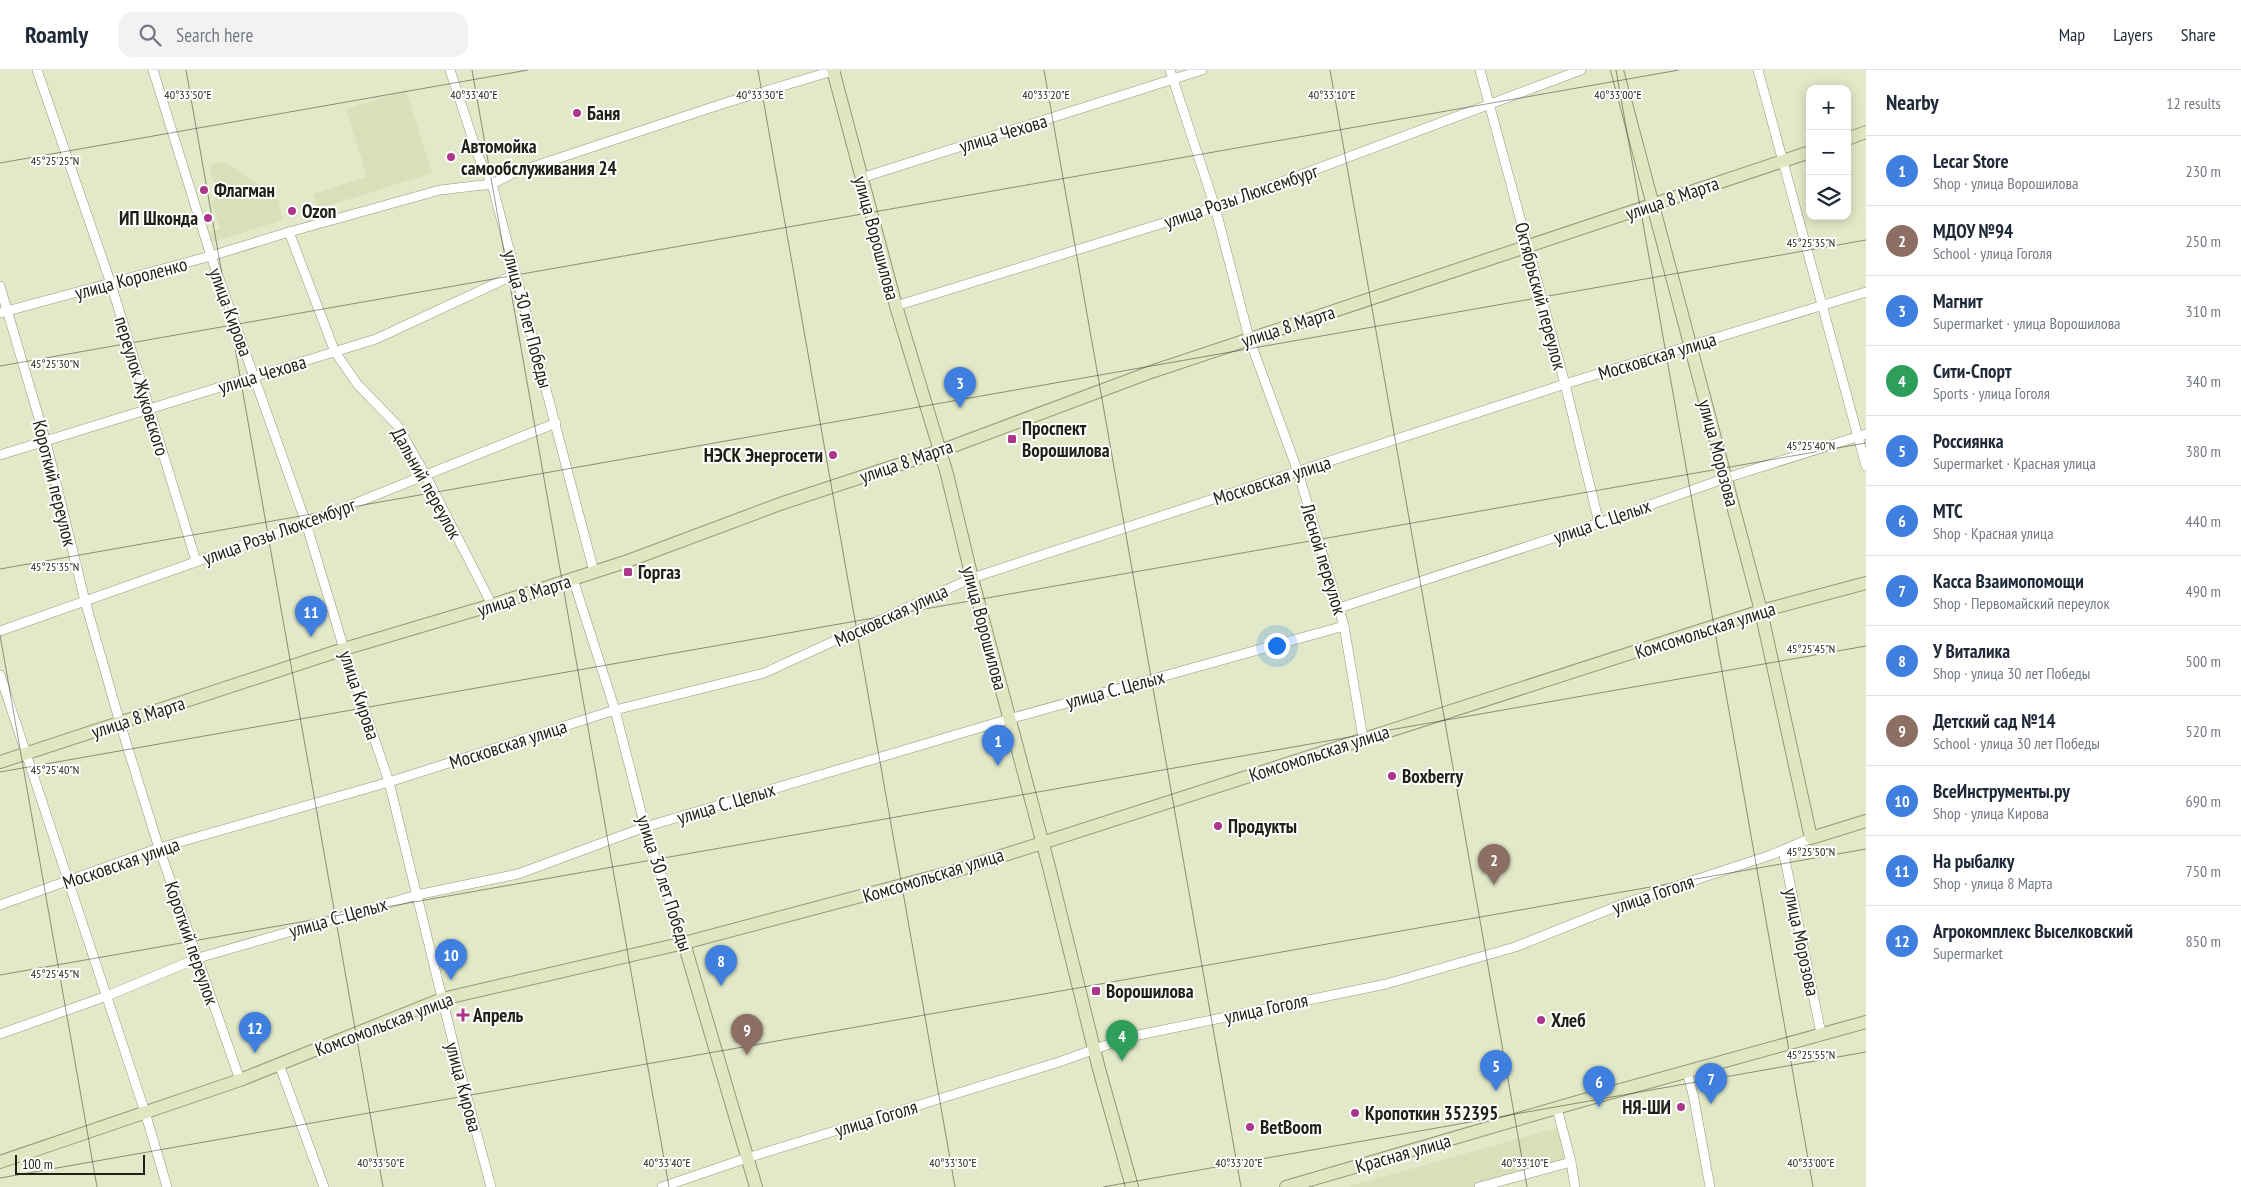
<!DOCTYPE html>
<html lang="en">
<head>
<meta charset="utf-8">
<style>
	:root { --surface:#fff; --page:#f2f2f3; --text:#1f2937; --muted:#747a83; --line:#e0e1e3; --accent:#ad368d }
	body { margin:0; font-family:"PT Sans Narrow",sans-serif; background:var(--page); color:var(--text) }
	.controls { position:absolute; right:15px; top:15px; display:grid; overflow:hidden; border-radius:10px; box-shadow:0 2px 12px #0003 }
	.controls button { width:45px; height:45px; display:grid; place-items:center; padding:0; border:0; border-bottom:1px solid var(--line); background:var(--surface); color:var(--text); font:25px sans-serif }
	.scale { position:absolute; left:15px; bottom:12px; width:130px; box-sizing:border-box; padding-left:5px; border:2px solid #1e2115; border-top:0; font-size:14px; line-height:18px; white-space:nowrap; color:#1e2115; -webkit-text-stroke:4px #fff; paint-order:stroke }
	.you { position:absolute; left:1276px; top:575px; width:18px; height:18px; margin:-12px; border:4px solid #fff; border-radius:50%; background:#1a73e8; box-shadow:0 0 0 8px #1a73e833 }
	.badge { display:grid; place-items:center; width:32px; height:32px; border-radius:50%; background:var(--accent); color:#fff; font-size:16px; font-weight:700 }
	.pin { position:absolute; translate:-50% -41px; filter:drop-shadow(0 1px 2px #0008) }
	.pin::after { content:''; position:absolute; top:26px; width:18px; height:15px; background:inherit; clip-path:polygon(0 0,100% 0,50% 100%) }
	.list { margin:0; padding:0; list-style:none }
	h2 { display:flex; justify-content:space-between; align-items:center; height:65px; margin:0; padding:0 20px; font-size:21px }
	h2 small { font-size:16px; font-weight:400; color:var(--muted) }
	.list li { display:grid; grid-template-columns:32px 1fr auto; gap:15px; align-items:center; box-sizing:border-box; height:70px; padding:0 20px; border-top:1px solid var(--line) }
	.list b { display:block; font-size:19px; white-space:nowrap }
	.list p { margin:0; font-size:16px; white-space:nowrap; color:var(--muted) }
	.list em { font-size:16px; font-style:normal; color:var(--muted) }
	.icon { flex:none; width:28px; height:28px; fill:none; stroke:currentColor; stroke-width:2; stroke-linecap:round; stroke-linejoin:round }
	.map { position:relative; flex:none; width:1866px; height:1117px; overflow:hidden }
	header { display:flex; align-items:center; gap:30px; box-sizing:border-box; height:70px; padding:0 25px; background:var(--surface); border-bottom:1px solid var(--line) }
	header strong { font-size:24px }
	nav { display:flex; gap:28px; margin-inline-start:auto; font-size:18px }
	.search { width:350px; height:45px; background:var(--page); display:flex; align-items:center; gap:12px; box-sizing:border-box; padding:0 18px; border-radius:15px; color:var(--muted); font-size:19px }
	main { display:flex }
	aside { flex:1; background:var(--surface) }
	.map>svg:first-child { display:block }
	.built { fill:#d7e0b8 }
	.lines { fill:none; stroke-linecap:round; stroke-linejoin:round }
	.street-casing { stroke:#92997a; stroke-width:10 }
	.secondary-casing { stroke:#92997a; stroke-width:14 }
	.street { stroke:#fff; stroke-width:9 }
	.secondary { stroke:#e0e6c0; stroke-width:12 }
	.ticks { fill:none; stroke:#1e2115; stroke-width:1; stroke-opacity:0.45 }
	.poi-dot { fill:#ad368d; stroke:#fff; stroke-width:2 }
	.labels { text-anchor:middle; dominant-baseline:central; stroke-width:4; stroke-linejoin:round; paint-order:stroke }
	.poi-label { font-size:19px; font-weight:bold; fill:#1e2115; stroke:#fff; text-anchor:start }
	.street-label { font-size:19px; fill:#1e2115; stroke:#fff }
	.ticks-label { font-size:12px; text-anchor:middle; fill:#1e2115; stroke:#fff; stroke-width:4; stroke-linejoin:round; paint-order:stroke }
</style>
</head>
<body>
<header>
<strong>Roamly</strong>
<div class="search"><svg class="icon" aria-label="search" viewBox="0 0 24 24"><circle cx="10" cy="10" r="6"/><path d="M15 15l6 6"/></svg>Search here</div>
<nav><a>Map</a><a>Layers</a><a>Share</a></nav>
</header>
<main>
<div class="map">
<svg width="1866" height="1117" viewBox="0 0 1866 1117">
	<rect width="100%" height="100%" fill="#e1e9c8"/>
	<!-- built -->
	<g class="built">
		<path d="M406,20L432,103L318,139L313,124L367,107L346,39Z"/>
		<path d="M223,91L276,126L283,150L212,172L209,162L220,159L211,131L218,126L209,95Z"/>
		<path d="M1562,1056L1571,1092L1475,1117H1347Z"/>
	</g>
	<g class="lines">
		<!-- street casing -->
		<g class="street-casing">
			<g id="street">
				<path d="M37,0L111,214L196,491"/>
				<path d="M153,0L211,186L306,453L344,579L389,712L461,1005L491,1117"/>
				<path d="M450,0L479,88L492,114L594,502"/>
				<path d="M1170,0L1215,137L1249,268L1298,402L1344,556L1363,668"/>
				<path d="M1480,0L1565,314L1599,453"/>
				<path d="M1758,0L1866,396"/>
				<path d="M861,108L1202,0"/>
				<path d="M289,162L335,282L358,315L397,355L426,406L492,535"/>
				<path d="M0,216L46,372L85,531L120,653L159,778L240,1010"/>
				<path d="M896,236L1215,137L1581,0"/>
				<path d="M0,243L211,186L289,162L440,120L492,114L514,103L725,33L836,0"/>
				<path d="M0,385L376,269L516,204"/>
				<path d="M573,509L615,640L645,757L684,873"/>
				<path d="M1339,538L1599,453L1726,408L1866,364"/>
				<path d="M0,561L306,453L556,353"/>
				<path d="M0,605L145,1042L167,1117"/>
				<path d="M1783,780L1821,963"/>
				<path d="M0,835L159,778L389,712L615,640L764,603L972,508L1565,314L1866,222"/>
				<path d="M0,964L107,926L198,888L417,825L518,804L645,757L1009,649L1344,556"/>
				<path d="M279,994L324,1117"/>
				<path d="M1687,1001L1694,1029L1710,1117"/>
				<path d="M1557,1038L1571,1092L1575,1117"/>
				<path d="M662,1117L747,1088L1059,992L1129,967L1386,914L1515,877L1628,832L1771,785L1811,768"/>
				<path d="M1479,1117L1571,1092"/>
			</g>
		</g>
		<!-- secondary casing -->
		<g class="secondary-casing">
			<g id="secondary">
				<path d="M833,0L896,236L947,404L972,508L1049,797L1099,999L1132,1117"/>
				<path d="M1617,0L1761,541L1811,768L1866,751"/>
				<path d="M1847,69L1866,62"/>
				<path d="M0,692L344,579L492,535L625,492L780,434L940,381L1151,302L1810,82"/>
				<path d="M684,873L756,1117"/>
				<path d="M0,1092L240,1010L442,929L684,873L955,801L1761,541L1866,513"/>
				<path d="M1286,1117L1577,1032L1866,952"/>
			</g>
		</g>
		<!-- street -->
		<use href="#street" class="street"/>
		<!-- secondary -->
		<use href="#secondary" class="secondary"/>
	</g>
	<!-- ticks -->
	<path class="ticks" d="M186,0L383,1117M472,0L669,1117M758,0L955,1117M1044,0L1241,1117M1330,0L1527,1117M1616,0L1813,1117M0,93L528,0M0,296L1679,0M0,499L1866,170M0,565L97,1117M0,702L1866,373M0,905L1866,576M0,1108L1866,779M1103,1117L1866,982"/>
	<!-- markers -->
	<g class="poi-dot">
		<circle cx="577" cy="43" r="5"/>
		<circle cx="451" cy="87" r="5"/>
		<circle cx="204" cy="120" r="5"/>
		<circle cx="292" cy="141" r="5"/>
		<circle cx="208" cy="148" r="5"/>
		<rect x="1007" y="364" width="10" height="10" rx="2.5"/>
		<circle cx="833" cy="385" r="5"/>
		<rect x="623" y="497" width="10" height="10" rx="2.5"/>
		<circle cx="1392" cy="706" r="5"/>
		<circle cx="1218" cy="756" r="5"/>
		<rect x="1091" y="916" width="10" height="10" rx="2.5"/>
		<path d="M460.5 937.5h5v5h5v5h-5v5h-5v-5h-5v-5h5z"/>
		<circle cx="1541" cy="950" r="5"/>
		<circle cx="1681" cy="1037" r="5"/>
		<circle cx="1355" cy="1043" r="5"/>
		<circle cx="1250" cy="1057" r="5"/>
	</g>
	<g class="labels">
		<!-- poi labels -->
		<g class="poi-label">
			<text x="587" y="43">Баня</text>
			<text x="461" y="76">Автомойка<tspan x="461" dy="22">самообслуживания 24</tspan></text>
			<text x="214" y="120">Флагман</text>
			<text x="302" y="141">Ozon</text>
			<text x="198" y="148" text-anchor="end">ИП Шконда</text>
			<text x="1022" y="358">Проспект<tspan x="1022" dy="22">Ворошилова</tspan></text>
			<text x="823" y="385" text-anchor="end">НЭСК Энергосети</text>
			<text x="638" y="502">Горгаз</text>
			<text x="1402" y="706">Boxberry</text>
			<text x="1228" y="756">Продукты</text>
			<text x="1106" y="921">Ворошилова</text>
			<text x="473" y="945">Апрель</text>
			<text x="1551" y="950">Хлеб</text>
			<text x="1671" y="1037" text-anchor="end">НЯ-ШИ</text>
			<text x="1365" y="1043">Кропоткин 352395</text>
			<text x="1260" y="1057">BetBoom</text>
		</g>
		<!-- street labels -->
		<g class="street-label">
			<text transform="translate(1003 63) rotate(-17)">улица Чехова</text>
			<text transform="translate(1241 126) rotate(-19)">улица Розы Люксембург</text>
			<text transform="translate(1672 128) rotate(-19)">улица 8 Марта</text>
			<text transform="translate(877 168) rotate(75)">улица Ворошилова</text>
			<text transform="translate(131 208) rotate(-15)">улица Короленко</text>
			<text transform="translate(1541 226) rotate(75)">Октябрьский переулок</text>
			<text transform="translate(231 242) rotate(70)">улица Кирова</text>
			<text transform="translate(528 249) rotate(75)">улица 30 лет Победы</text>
			<text transform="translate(1288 256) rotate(-18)">улица 8 Марта</text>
			<text transform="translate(1657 286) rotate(-17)">Московская улица</text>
			<text transform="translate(262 304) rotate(-17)">улица Чехова</text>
			<text transform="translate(142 316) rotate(73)">переулок Жуковского</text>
			<text transform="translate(1719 383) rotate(75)">улица Морозова</text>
			<text transform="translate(906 391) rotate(-19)">улица 8 Марта</text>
			<text transform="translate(1272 410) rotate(-18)">Московская улица</text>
			<text transform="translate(55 413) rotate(76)">Короткий переулок</text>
			<text transform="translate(427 413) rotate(61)">Дальний переулок</text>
			<text transform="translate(1602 451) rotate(-19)">улица С. Целых</text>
			<text transform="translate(279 461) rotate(-20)">улица Розы Люксембург</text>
			<text transform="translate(1324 489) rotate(73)">Лесной переулок</text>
			<text transform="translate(524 525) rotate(-18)">улица 8 Марта</text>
			<text transform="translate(891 545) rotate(-25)">Московская улица</text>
			<text transform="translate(985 558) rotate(75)">улица Ворошилова</text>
			<text transform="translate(1705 560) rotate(-18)">Комсомольская улица</text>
			<text transform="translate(1115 619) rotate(-15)">улица С. Целых</text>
			<text transform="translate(360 625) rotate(72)">улица Кирова</text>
			<text transform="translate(138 647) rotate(-18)">улица 8 Марта</text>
			<text transform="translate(508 674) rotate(-18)">Московская улица</text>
			<text transform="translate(1319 683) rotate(-18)">Комсомольская улица</text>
			<text transform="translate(726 733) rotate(-17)">улица С. Целых</text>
			<text transform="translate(121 793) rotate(-19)">Московская улица</text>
			<text transform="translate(933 805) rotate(-17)">Комсомольская улица</text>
			<text transform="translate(665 813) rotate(72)">улица 30 лет Победы</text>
			<text transform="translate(1653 824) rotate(-19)">улица Гоголя</text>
			<text transform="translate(338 847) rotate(-16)">улица С. Целых</text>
			<text transform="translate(1802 872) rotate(78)">улица Морозова</text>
			<text transform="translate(192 873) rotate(71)">Короткий переулок</text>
			<text transform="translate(1266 938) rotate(-12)">улица Гоголя</text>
			<text transform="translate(384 954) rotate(-21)">Комсомольская улица</text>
			<text transform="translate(464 1017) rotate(75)">улица Кирова</text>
			<text transform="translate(876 1048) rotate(-17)">улица Гоголя</text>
			<text transform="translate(1403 1083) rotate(-16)">Красная улица</text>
		</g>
	</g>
	<g class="ticks-label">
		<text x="188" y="29">40°33'50"E</text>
		<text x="474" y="29">40°33'40"E</text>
		<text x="760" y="29">40°33'30"E</text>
		<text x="1046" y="29">40°33'20"E</text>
		<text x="1332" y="29">40°33'10"E</text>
		<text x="1618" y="29">40°33'00"E</text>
		<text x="55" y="95">45°25'25"N</text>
		<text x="1811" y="177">45°25'35"N</text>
		<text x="55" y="298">45°25'30"N</text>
		<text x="1811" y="380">45°25'40"N</text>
		<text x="55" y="501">45°25'35"N</text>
		<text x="1811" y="583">45°25'45"N</text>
		<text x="55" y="704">45°25'40"N</text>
		<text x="1811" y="786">45°25'50"N</text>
		<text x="55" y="908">45°25'45"N</text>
		<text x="1811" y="989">45°25'55"N</text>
		<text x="381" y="1097">40°33'50"E</text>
		<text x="667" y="1097">40°33'40"E</text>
		<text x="953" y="1097">40°33'30"E</text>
		<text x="1239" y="1097">40°33'20"E</text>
		<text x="1525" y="1097">40°33'10"E</text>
		<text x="1811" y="1097">40°33'00"E</text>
	</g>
</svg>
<div class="controls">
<button>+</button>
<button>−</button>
<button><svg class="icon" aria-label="layers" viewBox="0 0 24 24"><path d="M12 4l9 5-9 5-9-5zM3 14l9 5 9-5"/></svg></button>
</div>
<div class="scale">100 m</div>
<div class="you"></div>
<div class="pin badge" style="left:998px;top:696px;background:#3f7fe0">1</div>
<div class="pin badge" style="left:1494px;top:815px;background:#8d6e63">2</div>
<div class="pin badge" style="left:960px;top:338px;background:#3f7fe0">3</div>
<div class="pin badge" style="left:1122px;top:991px;background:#2e9e5b">4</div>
<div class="pin badge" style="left:1496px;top:1021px;background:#3f7fe0">5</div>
<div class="pin badge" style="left:1599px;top:1037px;background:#3f7fe0">6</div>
<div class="pin badge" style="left:1711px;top:1034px;background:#3f7fe0">7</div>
<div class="pin badge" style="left:721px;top:916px;background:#3f7fe0">8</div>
<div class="pin badge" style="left:747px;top:985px;background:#8d6e63">9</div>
<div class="pin badge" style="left:451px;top:910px;background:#3f7fe0">10</div>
<div class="pin badge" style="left:311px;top:567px;background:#3f7fe0">11</div>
<div class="pin badge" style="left:255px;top:983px;background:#3f7fe0">12</div>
</div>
<aside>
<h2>Nearby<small>12 results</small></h2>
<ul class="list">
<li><span class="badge" style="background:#3f7fe0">1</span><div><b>Lecar Store</b><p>Shop · улица Ворошилова</p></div><em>230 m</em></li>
<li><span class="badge" style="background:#8d6e63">2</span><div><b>МДОУ №94</b><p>School · улица Гоголя</p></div><em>250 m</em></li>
<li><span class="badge" style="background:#3f7fe0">3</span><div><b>Магнит</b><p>Supermarket · улица Ворошилова</p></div><em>310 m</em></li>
<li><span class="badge" style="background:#2e9e5b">4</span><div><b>Сити-Спорт</b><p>Sports · улица Гоголя</p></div><em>340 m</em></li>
<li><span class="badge" style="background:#3f7fe0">5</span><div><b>Россиянка</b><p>Supermarket · Красная улица</p></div><em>380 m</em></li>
<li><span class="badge" style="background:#3f7fe0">6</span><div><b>МТС</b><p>Shop · Красная улица</p></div><em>440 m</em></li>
<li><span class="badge" style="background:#3f7fe0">7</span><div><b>Касса Взаимопомощи</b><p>Shop · Первомайский переулок</p></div><em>490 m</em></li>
<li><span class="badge" style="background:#3f7fe0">8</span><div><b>У Виталика</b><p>Shop · улица 30 лет Победы</p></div><em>500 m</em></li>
<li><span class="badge" style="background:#8d6e63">9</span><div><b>Детский сад №14</b><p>School · улица 30 лет Победы</p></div><em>520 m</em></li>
<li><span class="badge" style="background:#3f7fe0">10</span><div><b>ВсеИнструменты.ру</b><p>Shop · улица Кирова</p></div><em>690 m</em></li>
<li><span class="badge" style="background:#3f7fe0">11</span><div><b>На рыбалку</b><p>Shop · улица 8 Марта</p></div><em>750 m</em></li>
<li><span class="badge" style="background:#3f7fe0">12</span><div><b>Агрокомплекс Выселковский</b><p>Supermarket</p></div><em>850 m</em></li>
</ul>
</aside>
</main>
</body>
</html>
